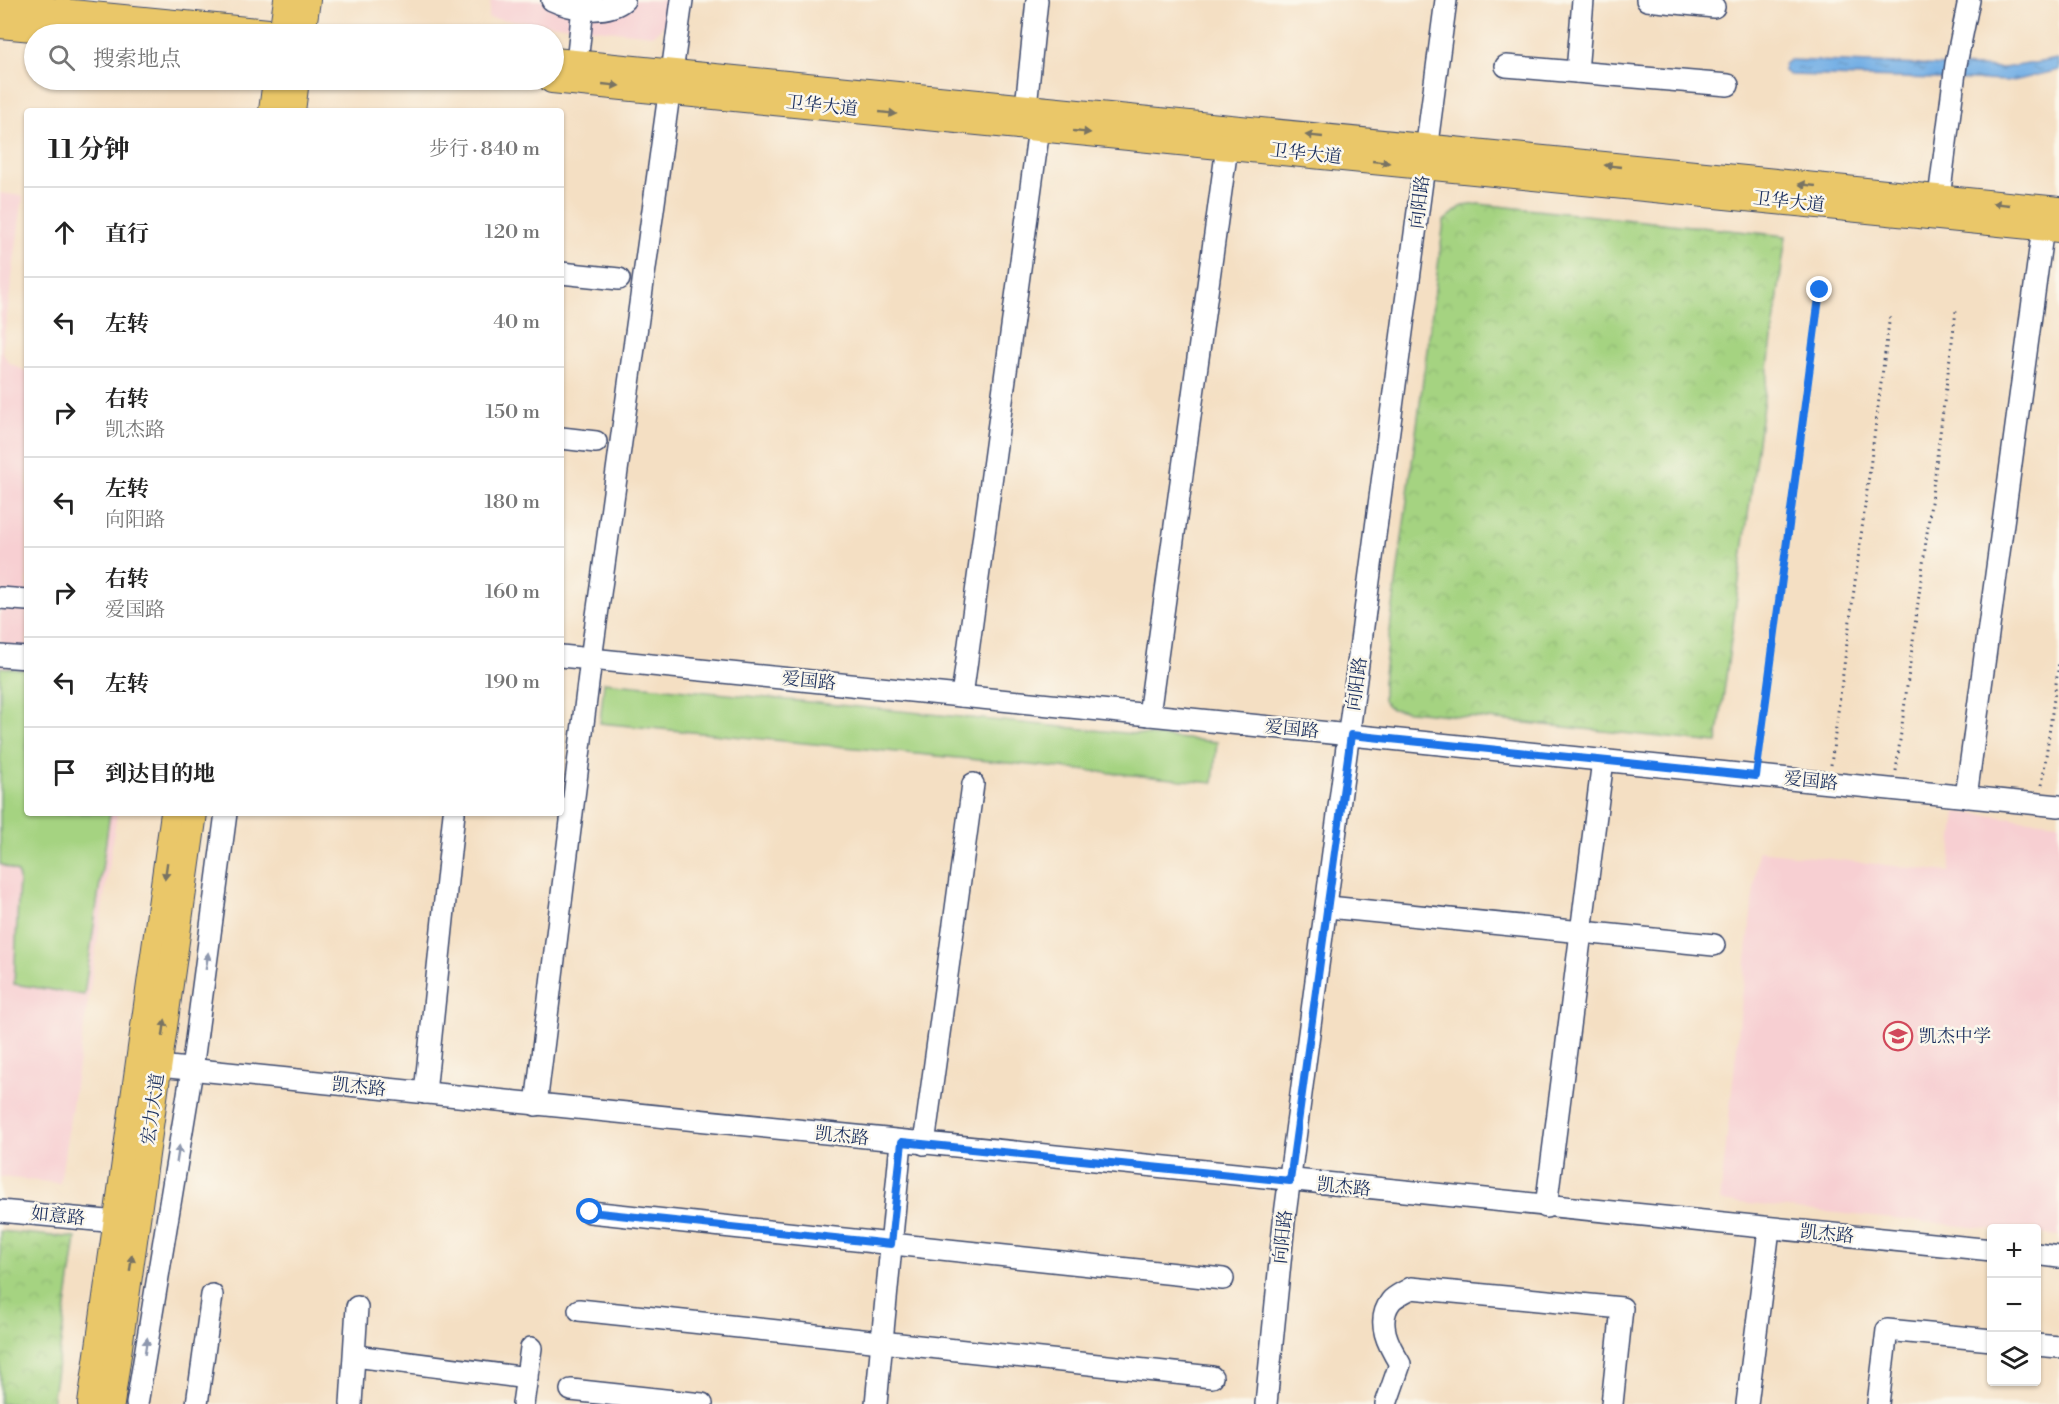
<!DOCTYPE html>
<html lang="zh">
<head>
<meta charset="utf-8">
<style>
	:root { --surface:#fff; --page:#f6f6f6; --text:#222; --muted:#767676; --line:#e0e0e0 }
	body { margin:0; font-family:"Libre Bodoni","Noto Serif SC",serif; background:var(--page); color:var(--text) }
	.controls { position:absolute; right:18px; bottom:18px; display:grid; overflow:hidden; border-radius:6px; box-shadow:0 2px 4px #0004 }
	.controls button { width:54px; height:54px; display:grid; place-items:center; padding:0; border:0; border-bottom:2px solid var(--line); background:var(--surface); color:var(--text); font:30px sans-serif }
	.stop { position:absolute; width:18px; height:18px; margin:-14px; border:4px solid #1a73e8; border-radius:50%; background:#fff }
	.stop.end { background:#1a73e8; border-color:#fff; box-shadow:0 2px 6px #0008 }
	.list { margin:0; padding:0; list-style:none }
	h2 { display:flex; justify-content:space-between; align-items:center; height:78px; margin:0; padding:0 24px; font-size:26px }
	h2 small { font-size:20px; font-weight:400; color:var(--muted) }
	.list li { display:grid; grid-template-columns:39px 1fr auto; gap:18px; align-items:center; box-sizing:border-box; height:90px; padding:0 24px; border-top:2px solid var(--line) }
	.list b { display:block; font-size:22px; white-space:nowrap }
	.list p { margin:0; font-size:20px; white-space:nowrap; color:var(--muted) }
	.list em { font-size:20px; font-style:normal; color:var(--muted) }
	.icon { flex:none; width:33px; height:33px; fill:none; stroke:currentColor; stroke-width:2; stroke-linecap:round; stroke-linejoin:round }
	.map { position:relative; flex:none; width:2059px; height:1404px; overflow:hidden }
	.search { position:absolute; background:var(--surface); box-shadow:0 2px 4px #0004; left:24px; top:24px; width:540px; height:66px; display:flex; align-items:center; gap:15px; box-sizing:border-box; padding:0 21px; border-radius:33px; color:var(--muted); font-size:22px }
	.panel { position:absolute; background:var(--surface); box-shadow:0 2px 4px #0004; left:24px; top:108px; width:540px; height:708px; border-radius:6px }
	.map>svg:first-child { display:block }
	.built { fill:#f7cfd2 }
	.grass { fill:#a5d381; stroke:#608170; stroke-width:1.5 }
	.park { fill:url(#park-crowns); stroke:#608170; stroke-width:1.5 }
	.water { fill:url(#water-ripples); stroke:#476fa2; stroke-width:1.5 }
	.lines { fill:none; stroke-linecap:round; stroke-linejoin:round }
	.minor-casing { stroke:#3c496d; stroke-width:24 }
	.major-casing { stroke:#3c496d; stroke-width:28 }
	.path { stroke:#3c496d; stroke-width:3; stroke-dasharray:1.5 4.5; stroke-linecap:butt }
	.minor { stroke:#fff; stroke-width:21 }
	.major { stroke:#eac769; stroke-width:26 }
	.oneway { fill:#787363 }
	.oneway2 { fill:#8d97ae }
	.route { stroke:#1a73e8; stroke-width:8 }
	.labels { text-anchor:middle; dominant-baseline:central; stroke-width:5; stroke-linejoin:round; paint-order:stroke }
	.street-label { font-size:18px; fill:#1b2f5e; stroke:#fbf7ec }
	.poi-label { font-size:18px; fill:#1b2f5e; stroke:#fbf7ec; text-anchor:start }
</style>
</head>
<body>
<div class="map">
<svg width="2059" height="1404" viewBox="0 0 2059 1404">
	<defs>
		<pattern id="park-crowns" width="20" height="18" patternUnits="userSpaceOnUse" patternTransform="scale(1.5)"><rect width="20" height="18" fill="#a5d381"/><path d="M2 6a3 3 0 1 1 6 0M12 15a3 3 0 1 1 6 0" fill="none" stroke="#8db572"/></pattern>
		<pattern id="water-ripples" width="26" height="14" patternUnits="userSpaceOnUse" patternTransform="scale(1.5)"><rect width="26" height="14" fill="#73afe5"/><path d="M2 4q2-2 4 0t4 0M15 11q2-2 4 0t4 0" fill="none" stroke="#5e8fbd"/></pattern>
	</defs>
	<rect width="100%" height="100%" fill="#fbf7ec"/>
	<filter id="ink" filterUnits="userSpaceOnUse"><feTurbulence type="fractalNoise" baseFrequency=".0167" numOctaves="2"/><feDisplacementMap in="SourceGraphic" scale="12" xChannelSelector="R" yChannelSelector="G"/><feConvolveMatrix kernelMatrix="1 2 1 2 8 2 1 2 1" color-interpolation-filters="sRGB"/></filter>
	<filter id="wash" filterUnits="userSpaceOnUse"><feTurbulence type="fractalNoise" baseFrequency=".008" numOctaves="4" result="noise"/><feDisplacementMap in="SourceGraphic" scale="24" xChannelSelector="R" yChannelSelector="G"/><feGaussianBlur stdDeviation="1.35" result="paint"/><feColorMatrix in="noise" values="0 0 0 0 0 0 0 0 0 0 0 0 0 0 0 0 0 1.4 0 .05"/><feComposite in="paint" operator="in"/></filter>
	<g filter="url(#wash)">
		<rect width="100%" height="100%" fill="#f4dfc3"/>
		<!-- built -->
		<g class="built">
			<path d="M491,0H671L668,22L653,35L488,18Z"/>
			<path d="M0,193L23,196L2,351L8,362L27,372V813H117L60,1183L0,1177Z"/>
			<path d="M1956,812L2059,823V1236L2037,1234L2036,1228L1991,1229L1720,1201L1758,851L1949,872Z"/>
		</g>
		<!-- grass -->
		<g class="grass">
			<path d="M0,667L27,670V813H110L84,995L14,984L19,878L17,872L0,864Z"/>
			<path d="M604,682L1217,742L1213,783L600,723Z"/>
		</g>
		<!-- park -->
		<g class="park">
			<path d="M1479,204L1786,236L1717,743L1391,709L1383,700V682L1444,221L1462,206Z"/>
			<path d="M0,1231L76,1238L52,1404H0Z"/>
		</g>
		<!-- water -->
		<path class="water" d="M2059,59V70L2013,81L1790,75L1784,71V64L1790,60L2004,68Z"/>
	</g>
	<g filter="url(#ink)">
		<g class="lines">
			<!-- minor casing -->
			<g class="minor-casing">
				<g id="minor">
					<path d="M552,0C571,9 607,15 624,0"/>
					<path d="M1647,0L1714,7"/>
					<path d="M577,63L583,7"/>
					<path d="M1506,66L1728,85"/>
					<path d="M1577,72L1583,0"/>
					<path d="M1026,107L1037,0"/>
					<path d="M1939,198L1956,64L1969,0"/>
					<path d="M561,273L619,279"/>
					<path d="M561,438L596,442"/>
					<path d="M0,598L27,600"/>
					<path d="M0,656L27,658"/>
					<path d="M561,656L2059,806"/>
					<path d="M962,696L1039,128"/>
					<path d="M1149,715L1227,147"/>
					<path d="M1966,797L2043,227"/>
					<path d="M1328,907L1714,945"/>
					<path d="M159,1066L1992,1250"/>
					<path d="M425,1093L454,813"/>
					<path d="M536,1105L591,659L682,0"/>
					<path d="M924,1144L973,784"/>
					<path d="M1546,1207L1603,760"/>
					<path d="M0,1211L117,1222"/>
					<path d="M590,1212L1223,1279"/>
					<path d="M2036,1254L2059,1257"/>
					<path d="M579,1310L1212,1377"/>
					<path d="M2036,1345L2059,1347"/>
					<path d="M355,1356L527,1378"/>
					<path d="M571,1390L702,1404"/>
					<path d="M137,1404L192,1070L226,813"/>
					<path d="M197,1404L212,1295"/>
					<path d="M351,1404L357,1307"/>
					<path d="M523,1404L531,1348"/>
					<path d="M876,1404L901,1142"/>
					<path d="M1266,1404L1284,1222L1446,0"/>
					<path d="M1386,1404L1400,1364C1389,1346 1375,1322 1391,1301C1395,1296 1405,1292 1411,1288L1622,1308L1612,1404"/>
					<path d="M1747,1404L1769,1229"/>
					<path d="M1878,1404L1887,1330L1992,1340"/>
				</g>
			</g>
			<!-- major casing -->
			<g class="major-casing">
				<g id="major">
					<path d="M0,6L289,34"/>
					<path d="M0,25L98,34"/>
					<path d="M282,34L287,0"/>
					<path d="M302,34L307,0"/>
					<path d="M554,61L2059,210"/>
					<path d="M552,80L2059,229"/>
					<path d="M272,111L276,80"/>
					<path d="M292,111L296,80"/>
					<path d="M91,1404L174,813"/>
					<path d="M111,1404L194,813"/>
				</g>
			</g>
			<!-- path -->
			<g class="path">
				<path d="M1758,758L1820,290"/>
				<path d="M1831,765L1890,315"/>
				<path d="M1896,771L1956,311"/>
				<path d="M2042,785L2059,662"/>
			</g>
			<!-- minor -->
			<use href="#minor" class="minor"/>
			<!-- major -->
			<use href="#major" class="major"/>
		</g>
		<!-- one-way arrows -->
		<defs><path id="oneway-solid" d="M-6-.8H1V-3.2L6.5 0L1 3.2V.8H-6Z" transform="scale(1.5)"/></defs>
		<g class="oneway">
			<use href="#oneway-solid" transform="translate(611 85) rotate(6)"/>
			<use href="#oneway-solid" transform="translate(888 113) rotate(6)"/>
			<use href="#oneway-solid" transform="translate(1082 132) rotate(6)"/>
			<use href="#oneway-solid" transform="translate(1314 136) rotate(-174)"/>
			<use href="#oneway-solid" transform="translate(1381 162) rotate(6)"/>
			<use href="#oneway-solid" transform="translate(1613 166) rotate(-174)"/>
			<use href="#oneway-solid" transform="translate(1807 185) rotate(-174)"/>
			<use href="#oneway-solid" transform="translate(2001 204) rotate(-174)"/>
			<use href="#oneway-solid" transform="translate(166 871) rotate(98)"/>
			<use href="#oneway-solid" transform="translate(164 1028) rotate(-82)"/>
			<use href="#oneway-solid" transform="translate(131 1263) rotate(-82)"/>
		</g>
		<g class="oneway2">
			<use href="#oneway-solid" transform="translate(207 961) rotate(-82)"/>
			<use href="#oneway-solid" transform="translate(178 1154) rotate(-81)"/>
			<use href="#oneway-solid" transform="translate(146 1346) rotate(-81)"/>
		</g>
	</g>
	<g class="lines" filter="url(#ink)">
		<!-- route -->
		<path class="route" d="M590,1212L891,1244L902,1142L1290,1181L1351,735L1756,776L1820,290"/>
	</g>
	<!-- icons -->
	<defs>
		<g id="school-ring" transform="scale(1.5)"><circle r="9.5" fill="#fbf7ec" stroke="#d1495b" stroke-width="1.5"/><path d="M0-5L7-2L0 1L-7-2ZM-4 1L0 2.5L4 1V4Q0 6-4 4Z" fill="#d1495b"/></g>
	</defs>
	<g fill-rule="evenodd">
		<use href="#school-ring" x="1898" y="1036"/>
	</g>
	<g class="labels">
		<!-- street labels -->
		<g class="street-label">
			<text transform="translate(822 106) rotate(6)">卫华大道</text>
			<text transform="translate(1306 154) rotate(6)">卫华大道</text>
			<text transform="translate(1420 202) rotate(-83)">向阳路</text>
			<text transform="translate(1789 202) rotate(6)">卫华大道</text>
			<text transform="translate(809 681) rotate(6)">爱国路</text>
			<text transform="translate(1357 684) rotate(-82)">向阳路</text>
			<text transform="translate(1292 729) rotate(6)">爱国路</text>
			<text transform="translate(1811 781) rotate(6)">爱国路</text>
			<text transform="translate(359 1087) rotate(6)">凯杰路</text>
			<text transform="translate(153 1109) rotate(-82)">宏力大道</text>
			<text transform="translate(842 1136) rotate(6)">凯杰路</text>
			<text transform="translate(1344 1187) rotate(6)">凯杰路</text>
			<text transform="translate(58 1216) rotate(6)">如意路</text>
			<text transform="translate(1827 1234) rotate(6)">凯杰路</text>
			<text transform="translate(1283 1237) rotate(-84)">向阳路</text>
		</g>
		<!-- poi labels -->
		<g class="poi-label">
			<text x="1919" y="1036">凯杰中学</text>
		</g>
	</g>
</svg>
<div class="controls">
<button>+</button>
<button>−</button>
<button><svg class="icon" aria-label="layers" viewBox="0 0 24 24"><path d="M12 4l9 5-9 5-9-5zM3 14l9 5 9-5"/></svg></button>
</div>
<div class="stop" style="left:590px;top:1212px"></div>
<div class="stop end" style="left:1820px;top:290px"></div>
<div class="search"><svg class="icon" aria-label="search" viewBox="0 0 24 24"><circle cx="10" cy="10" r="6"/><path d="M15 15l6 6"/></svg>搜索地点</div>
<section class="panel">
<h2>11 分钟<small>步行 · 840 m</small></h2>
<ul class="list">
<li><svg class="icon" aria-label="ahead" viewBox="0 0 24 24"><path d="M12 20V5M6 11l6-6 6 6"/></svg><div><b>直行</b></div><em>120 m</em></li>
<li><svg class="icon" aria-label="left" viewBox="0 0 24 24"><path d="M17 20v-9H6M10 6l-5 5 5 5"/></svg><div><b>左转</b></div><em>40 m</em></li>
<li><svg class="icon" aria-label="right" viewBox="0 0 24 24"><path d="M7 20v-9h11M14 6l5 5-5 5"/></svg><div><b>右转</b><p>凯杰路</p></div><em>150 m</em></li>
<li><svg class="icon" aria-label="left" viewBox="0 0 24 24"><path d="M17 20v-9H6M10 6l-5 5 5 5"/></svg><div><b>左转</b><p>向阳路</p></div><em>180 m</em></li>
<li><svg class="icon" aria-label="right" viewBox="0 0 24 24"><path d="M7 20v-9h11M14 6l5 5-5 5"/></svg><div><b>右转</b><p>爱国路</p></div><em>160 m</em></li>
<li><svg class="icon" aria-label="left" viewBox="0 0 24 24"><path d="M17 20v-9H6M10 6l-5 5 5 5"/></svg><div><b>左转</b></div><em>190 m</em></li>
<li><svg class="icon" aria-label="arrive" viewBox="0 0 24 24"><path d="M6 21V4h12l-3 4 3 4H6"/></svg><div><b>到达目的地</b></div></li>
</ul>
</section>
</div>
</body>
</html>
